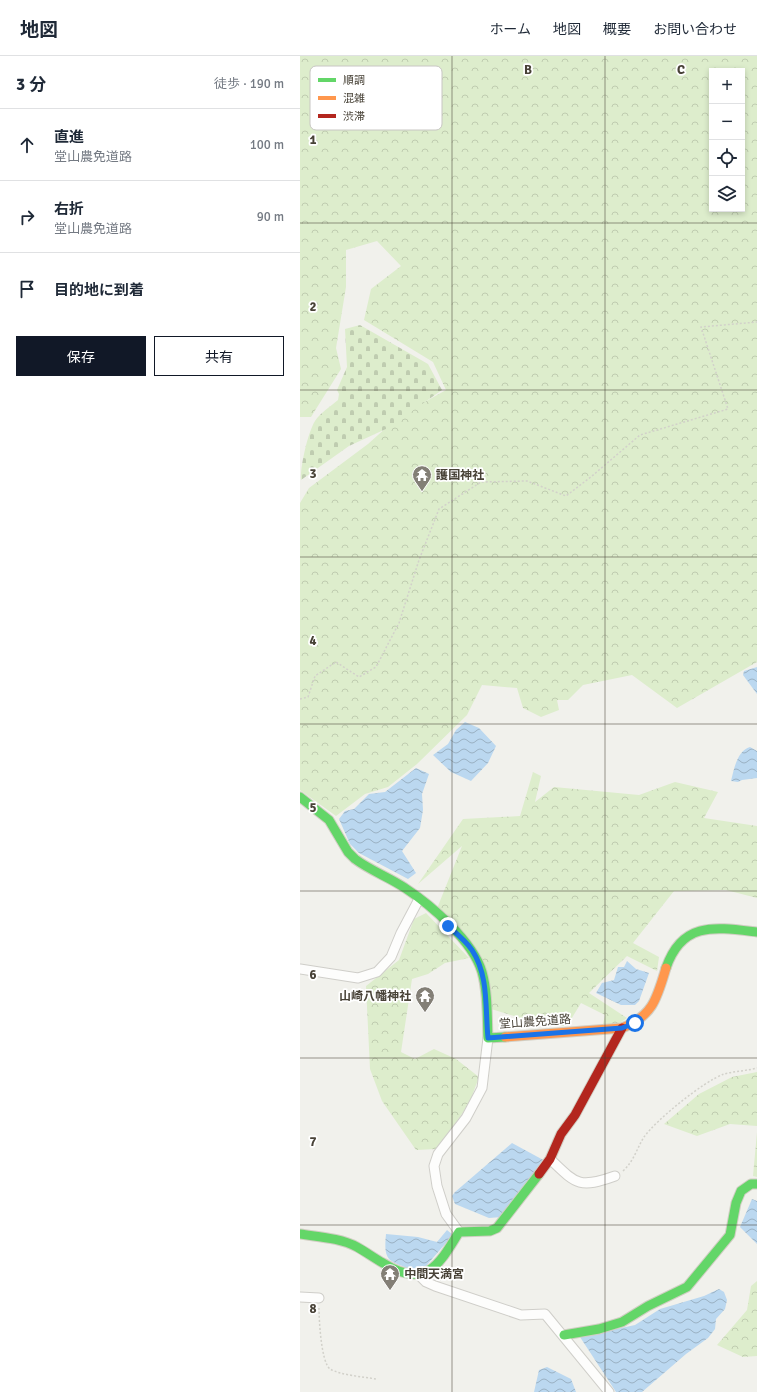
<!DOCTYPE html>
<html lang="ja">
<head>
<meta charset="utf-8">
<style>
	:root { --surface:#fff; --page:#f6f6f7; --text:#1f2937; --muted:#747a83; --line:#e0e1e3; --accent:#111827 }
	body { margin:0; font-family:Signika,"Noto Sans JP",sans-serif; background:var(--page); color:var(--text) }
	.controls { position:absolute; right:12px; top:12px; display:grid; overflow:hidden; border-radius:0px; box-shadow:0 2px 6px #0003 }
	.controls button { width:36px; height:36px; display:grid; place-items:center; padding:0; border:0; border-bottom:1px solid var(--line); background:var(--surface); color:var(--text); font:20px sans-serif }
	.stop { position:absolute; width:12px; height:12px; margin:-9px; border:3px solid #1a73e8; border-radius:50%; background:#fff }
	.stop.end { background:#1a73e8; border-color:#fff; box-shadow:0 1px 4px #0008 }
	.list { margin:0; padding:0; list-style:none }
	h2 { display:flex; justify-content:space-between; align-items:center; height:52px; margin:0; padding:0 16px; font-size:17px }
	h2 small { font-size:13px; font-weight:400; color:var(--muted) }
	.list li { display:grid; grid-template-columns:26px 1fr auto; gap:12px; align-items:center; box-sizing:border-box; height:72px; padding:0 16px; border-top:1px solid var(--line) }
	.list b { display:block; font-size:15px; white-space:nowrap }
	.list p { margin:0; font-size:13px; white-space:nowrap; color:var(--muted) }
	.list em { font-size:13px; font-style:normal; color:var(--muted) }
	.actions { display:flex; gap:8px; padding:12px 16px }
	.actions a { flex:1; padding:9px 0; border:1px solid var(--accent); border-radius:0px; text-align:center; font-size:14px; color:var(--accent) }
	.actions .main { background:var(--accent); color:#fff }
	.icon { flex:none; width:22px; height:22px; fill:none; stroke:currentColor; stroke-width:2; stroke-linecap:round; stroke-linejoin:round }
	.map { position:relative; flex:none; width:457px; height:1336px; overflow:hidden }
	header { display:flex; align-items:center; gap:24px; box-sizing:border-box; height:56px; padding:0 20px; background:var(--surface); border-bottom:1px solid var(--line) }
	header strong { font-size:19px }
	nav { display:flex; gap:22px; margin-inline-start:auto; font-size:14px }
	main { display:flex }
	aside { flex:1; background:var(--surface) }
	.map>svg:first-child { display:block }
	.forest { fill:url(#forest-crowns); fill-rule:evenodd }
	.cemetery { fill:url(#cemetery-stones) }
	.water { fill:url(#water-waves) }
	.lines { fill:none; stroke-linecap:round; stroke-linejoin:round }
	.street-casing { stroke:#cfcec9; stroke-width:11 }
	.fast-casing { stroke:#d1cec3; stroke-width:11 }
	.slow-casing { stroke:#d1cec3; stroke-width:11 }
	.jam-casing { stroke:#d1cec3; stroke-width:11 }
	.path { stroke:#d2d1ca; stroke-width:1.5; stroke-dasharray:2 2; stroke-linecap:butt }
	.street { stroke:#fdfdfc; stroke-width:9 }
	.fast { stroke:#63d668; stroke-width:9 }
	.slow { stroke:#ff974d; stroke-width:9 }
	.jam { stroke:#b3261e; stroke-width:9 }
	.route { stroke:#1a73e8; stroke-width:5 }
	.grid { fill:none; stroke:#484237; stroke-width:1; stroke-opacity:0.55 }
	.labels { text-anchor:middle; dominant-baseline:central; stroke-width:3.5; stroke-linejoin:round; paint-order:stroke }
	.poi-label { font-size:12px; font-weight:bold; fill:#484237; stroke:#fff; text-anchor:start }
	.street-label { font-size:12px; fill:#484237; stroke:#fff }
	.key { fill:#fff; stroke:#c8c6c3; stroke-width:1 }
	.key-label { font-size:11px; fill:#484237 }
	.grid-label { font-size:13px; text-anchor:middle; font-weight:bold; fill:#484237; stroke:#fff; stroke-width:3.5; stroke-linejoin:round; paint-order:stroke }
</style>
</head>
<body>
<header>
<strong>地図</strong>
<nav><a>ホーム</a><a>地図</a><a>概要</a><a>お問い合わせ</a></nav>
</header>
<main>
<aside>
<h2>3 分<small>徒歩 · 190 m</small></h2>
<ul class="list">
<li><svg class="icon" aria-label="ahead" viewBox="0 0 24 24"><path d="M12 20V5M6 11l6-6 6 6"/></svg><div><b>直進</b><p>堂山農免道路</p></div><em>100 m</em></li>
<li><svg class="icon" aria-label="right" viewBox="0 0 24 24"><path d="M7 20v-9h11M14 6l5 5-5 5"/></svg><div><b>右折</b><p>堂山農免道路</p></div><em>90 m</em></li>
<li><svg class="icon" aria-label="arrive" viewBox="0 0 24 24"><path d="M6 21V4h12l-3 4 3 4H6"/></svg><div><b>目的地に到着</b></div></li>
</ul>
<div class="actions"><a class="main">保存</a><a>共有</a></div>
</aside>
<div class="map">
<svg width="457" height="1336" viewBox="0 0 457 1336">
	<defs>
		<pattern id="forest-crowns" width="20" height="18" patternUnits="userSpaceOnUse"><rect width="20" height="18" fill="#ddedcc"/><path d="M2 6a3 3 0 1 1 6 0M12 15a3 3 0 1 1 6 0" fill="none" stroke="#bfccb0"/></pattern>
		<pattern id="cemetery-stones" width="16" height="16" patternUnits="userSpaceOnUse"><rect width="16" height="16" fill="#ddedcc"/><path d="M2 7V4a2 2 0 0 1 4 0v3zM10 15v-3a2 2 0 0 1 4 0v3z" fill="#bfccb0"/></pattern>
		<pattern id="water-waves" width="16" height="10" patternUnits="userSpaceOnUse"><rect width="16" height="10" fill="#bbd8f0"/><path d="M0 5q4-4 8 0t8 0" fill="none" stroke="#9ab1c3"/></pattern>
	</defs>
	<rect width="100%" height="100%" fill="#f1f1ec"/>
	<!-- forest -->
	<g class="forest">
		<path d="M0,0H457V606L377,652L332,619L283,629L268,644H257L259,654L241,661L223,652L217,632L182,629L167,659L117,708L88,731L65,738L36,760L0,734V447L9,432L68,388L98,361L146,334L133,306L64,264L71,233L101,210L77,185L46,194V231L36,292L41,313L11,361H0ZM412,15H442V153H412Z"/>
		<path d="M233,716L241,720L235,746L254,731L339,739L375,726L418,736L404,762L457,770V842L426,834L374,835L333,887L359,901L357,915L327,900L289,937L327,962L318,968H303L305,959L281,947L267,970L244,969L191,953L186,915L136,855L162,790L118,828L163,763L220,760Z"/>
		<path d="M126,857L169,902L145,907L128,918L112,923L101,996L115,1003L134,993L156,1003L179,1021L169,1048L137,1093L116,1094L82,1045L70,1013L66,930L99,904L114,863Z"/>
		<path d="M457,1016V1070L430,1068L397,1080L364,1068L399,1038L432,1021Z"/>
		<path d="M457,1076V1121L453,1120Z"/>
		<path d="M457,1225V1300L443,1301L417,1289L447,1254L451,1230Z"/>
	</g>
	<!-- cemetery -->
	<path class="cemetery" d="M60,269L128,308L142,334L88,372L49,390L1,424C0,411 8,376 15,365C20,357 31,350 38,344L39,338L37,334L47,311L45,273Z"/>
	<!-- water -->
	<g class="water">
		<path d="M457,611V638L443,619L444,615Z"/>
		<path d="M165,666L179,672L196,690L188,707L171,725L151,716L133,699L148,688L156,674Z"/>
		<path d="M450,691L457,695V722L442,724L438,726L431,725C434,713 437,695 450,691Z"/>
		<path d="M116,712L129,718L122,738L123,754L120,772L102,795L116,817L108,823L59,797L50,788L39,763L45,755L54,753L69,738L85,736Z"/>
		<path d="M327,905L336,913L349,917L339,945L335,949H321L296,937L302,927L314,924L318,911H324Z"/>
		<path d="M212,1087L247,1106L202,1161L189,1162L155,1148L152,1140L155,1136Z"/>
		<path d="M452,1143L457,1145V1188L440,1171Z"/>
		<path d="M147,1174L153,1179L126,1210L114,1215C90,1204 83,1208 86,1178L118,1181L137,1186Z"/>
		<path d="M419,1233L424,1236L427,1244L425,1253L416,1263L415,1273L408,1282L386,1298L342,1336H316L280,1281L335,1269L360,1253L404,1240Z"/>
		<path d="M247,1311L271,1323L276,1336H234L239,1314Z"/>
	</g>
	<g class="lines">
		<!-- street casing -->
		<g class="street-casing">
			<g id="street">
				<path d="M0,913L58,922L77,916L91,901L101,877L119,843"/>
				<path d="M250,1103C276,1128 279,1133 315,1120"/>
				<path d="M159,1176L146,1158L137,1130L134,1110L138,1098L166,1062L182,1032L188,982"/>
				<path d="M120,1220L126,1226L135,1230L221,1259L245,1258L309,1336"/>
				<path d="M0,1241L19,1242"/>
			</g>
		</g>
		<!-- fast casing -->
		<g class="fast-casing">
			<g id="fast">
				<path d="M0,741L29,764L48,796L55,803C71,815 89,821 105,832C131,849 173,885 182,916C188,937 187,960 188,982L205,981"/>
				<path d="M366,912C382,865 415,871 457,876"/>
				<path d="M0,1178C19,1181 40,1182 57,1191C66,1196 74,1202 83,1207C125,1233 138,1211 159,1176L190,1175L197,1172L239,1118"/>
				<path d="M264,1279L299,1273L322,1266L348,1250L387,1231L430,1179L436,1147L441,1135L451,1128H457"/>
			</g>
		</g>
		<!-- slow casing -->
		<g class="slow-casing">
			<path id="slow" d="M205,981L322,972C353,960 357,942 366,912"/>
		</g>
		<!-- jam casing -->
		<g class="jam-casing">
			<path id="jam" d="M239,1118L250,1103L261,1078L275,1059L322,972"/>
		</g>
		<!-- path -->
		<g class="path">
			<path d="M0,643L8,641L15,620L36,606L59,621L76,611L99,567L119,504L139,453L181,426L227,425L266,440L292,420L340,379L428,353L401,271L457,266"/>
			<path d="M323,1115C334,1105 337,1092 344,1081C356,1064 404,1025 424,1018C435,1015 446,1015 457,1012"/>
			<path d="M19,1252C19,1263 21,1306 30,1313C40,1319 64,1321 76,1323"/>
		</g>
		<!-- street -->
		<use href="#street" class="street"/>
		<!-- fast -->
		<use href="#fast" class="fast"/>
		<!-- slow -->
		<use href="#slow" class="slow"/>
		<!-- jam -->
		<use href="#jam" class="jam"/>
	</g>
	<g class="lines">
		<!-- route -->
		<path class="route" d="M148,870C156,877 166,885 172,894C189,920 185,952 188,982L322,972L335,967"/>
	</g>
	<!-- grid -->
	<path class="grid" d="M152,0V1336M305,0V1336M0,167H457M0,334H457M0,501H457M0,668H457M0,835H457M0,1002H457M0,1169H457"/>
	<!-- icons -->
	<defs>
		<g id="temple-pin" transform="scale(1)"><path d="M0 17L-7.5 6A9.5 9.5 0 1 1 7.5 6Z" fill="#837f76" stroke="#fff"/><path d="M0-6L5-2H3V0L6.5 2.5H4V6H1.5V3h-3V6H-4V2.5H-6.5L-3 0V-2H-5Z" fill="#fff"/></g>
	</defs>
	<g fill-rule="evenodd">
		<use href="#temple-pin" x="122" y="419"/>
		<use href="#temple-pin" x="125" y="940"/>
		<use href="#temple-pin" x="90" y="1218"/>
	</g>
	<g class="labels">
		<!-- poi labels -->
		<g class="poi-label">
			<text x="136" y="419">護国神社</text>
			<text x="111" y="940" text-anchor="end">山崎八幡神社</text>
			<text x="104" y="1218">中間天満宮</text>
		</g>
		<!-- street labels -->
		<g class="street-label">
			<text transform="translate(235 966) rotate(-4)">堂山農免道路</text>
		</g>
	</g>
	<!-- legend -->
	<rect x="10" y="10" width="132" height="64" rx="6" class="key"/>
	<rect x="18" y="22" width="18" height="4" fill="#63d668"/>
	<rect x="18" y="40" width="18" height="4" fill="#ff974d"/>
	<rect x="18" y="58" width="18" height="4" fill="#b3261e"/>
	<g class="key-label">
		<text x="43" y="28">順調</text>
		<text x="43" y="46">混雑</text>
		<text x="43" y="64">渋滞</text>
	</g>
	<g class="grid-label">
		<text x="228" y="18">B</text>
		<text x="381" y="18">C</text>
		<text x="13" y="88">1</text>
		<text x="13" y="255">2</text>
		<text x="13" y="422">3</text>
		<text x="13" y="589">4</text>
		<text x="13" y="756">5</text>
		<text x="13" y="923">6</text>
		<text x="13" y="1090">7</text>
		<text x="13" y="1257">8</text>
	</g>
</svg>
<div class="controls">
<button>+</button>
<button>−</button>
<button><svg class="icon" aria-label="locate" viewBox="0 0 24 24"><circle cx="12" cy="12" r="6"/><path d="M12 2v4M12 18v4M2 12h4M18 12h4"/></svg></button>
<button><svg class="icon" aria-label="layers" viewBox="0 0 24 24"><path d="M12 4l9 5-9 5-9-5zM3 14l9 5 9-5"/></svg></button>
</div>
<div class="stop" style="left:335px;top:967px"></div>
<div class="stop end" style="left:148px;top:870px"></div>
</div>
</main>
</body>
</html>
